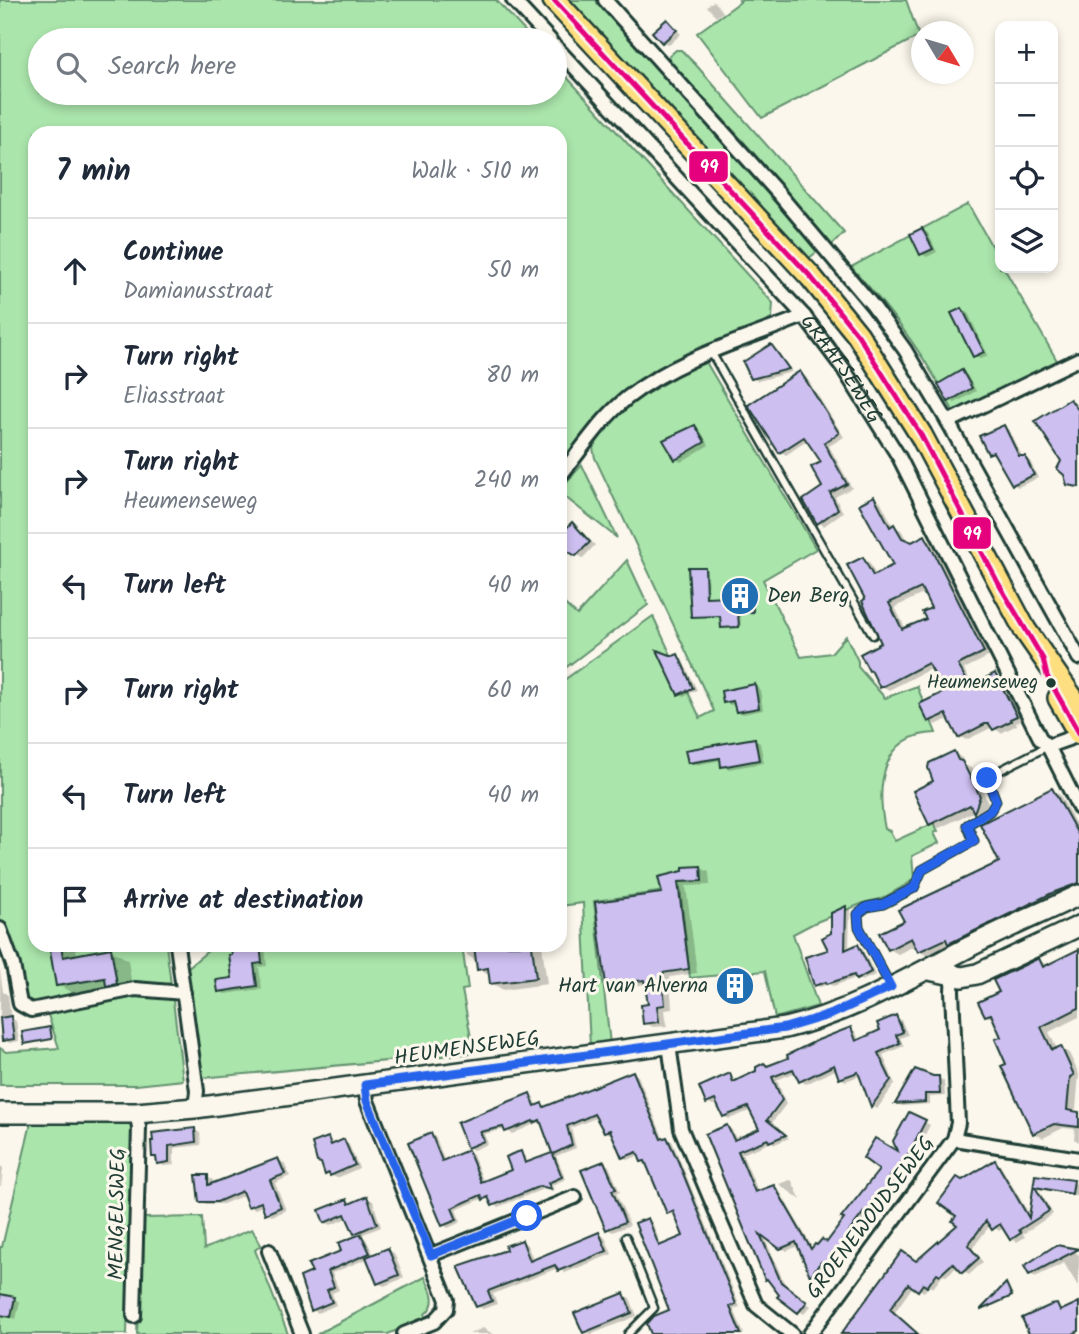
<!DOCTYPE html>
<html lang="en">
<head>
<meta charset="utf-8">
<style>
	:root { --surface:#fff; --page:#f2f2f3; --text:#1f2937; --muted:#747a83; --line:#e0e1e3 }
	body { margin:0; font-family:Kalam,sans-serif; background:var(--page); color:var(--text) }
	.controls { position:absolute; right:21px; top:21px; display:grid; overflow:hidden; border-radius:14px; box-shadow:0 4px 10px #0003 }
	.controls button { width:63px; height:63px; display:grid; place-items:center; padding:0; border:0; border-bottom:2px solid var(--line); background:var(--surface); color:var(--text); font:35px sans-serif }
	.compass { position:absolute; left:911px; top:21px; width:63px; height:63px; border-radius:50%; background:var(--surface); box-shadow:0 4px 10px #0003; rotate:128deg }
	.stop { position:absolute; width:21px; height:21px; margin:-16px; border:5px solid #2563eb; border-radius:50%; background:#fff }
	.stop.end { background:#2563eb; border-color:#fff; box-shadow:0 2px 7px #0008 }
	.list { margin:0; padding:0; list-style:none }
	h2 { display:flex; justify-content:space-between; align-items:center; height:91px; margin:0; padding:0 28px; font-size:30px }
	h2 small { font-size:23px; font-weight:400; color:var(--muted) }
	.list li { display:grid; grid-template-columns:46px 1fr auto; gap:21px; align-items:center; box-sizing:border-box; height:105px; padding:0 28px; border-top:2px solid var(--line) }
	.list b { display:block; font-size:26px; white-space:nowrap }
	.list p { margin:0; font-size:23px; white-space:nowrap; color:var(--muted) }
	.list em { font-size:23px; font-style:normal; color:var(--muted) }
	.icon { flex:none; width:38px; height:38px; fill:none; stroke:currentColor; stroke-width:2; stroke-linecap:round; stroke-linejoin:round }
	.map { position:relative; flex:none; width:1079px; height:1334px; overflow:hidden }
	.search { position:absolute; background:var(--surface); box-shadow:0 4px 10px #0003; left:28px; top:28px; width:539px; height:77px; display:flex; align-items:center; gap:18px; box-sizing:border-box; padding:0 24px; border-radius:38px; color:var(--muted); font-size:26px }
	.panel { position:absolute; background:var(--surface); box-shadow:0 4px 10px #0003; left:28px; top:126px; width:539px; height:826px; border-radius:21px }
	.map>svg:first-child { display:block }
	.green { fill:#aae5ab; stroke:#649170; stroke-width:2 }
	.shadow { fill:#0003; fill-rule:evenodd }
	.building { fill:#cdbff0; stroke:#1f3d34; stroke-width:2; fill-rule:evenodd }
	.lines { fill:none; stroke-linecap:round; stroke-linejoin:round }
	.lane-casing { stroke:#1f3d34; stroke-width:11 }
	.street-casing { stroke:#1f3d34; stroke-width:18 }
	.secondary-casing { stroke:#1f3d34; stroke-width:24 }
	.primary-casing { stroke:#1f3d34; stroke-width:26 }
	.lane { stroke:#fbf7ec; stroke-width:6 }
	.street { stroke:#fbf7ec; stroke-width:12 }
	.secondary { stroke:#fbf7ec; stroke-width:19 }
	.primary { stroke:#fedf80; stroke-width:21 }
	.bus-1-casing { stroke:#fbf7ec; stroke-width:10 }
	.bus-1 { stroke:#e5007d; stroke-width:5 }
	.route { stroke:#2563eb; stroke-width:9 }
	.bus-dot { fill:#1f3d34; stroke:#fbf7ec; stroke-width:2.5 }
	.labels { text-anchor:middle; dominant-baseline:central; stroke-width:6; stroke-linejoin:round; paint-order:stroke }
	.bus-label { font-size:19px; fill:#1f3d34; stroke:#fbf7ec; text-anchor:end }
	.street-label { font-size:21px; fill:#1f3d34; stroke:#fbf7ec }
	.poi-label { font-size:21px; fill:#1f3d34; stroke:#fbf7ec; text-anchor:start }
	.line-badge { stroke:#fbf7ec; stroke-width:2.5 }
	.badge-label { font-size:19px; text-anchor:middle; font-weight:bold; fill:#fff }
</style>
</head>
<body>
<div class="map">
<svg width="1079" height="1334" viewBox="0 0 1079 1334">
	<rect width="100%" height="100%" fill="#fbf7ec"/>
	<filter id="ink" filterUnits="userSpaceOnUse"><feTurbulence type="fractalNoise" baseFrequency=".0143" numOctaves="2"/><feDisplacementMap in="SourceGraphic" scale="14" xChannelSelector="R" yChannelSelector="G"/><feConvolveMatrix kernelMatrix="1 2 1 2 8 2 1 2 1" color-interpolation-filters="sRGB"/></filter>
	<g filter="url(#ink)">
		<!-- green -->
		<g class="green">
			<path d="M0,0H496L533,40H40V93H555V64L773,303L772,317L765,325C701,351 636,372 589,426C579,438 570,452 560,465V133H35V945H166L183,1080L136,1085H0V1048L6,1052L59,1048L47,1012C15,1008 8,979 0,952Z"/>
			<path d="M567,0H597L818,251L808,259Z"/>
			<path d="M739,0H906L919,36L762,118L697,33L740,2Z"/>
			<path d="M676,50H681L696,65L844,233L832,245L751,150L667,58Z"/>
			<path d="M968,204L1000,261V268H1004L1059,364L955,415C929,361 892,311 851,267Z"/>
			<path d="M706,362L816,549L763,580L801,657L831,653L846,636L858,661V667L885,698L917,686L936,733C881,734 876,786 885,829L890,831L895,841L934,823L938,831L934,833L939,843L912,856L914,878L909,883L881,899L866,902L814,923L793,934L818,1006L775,1018L765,971L690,978L680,889L594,901L610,1044L590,1047L583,903L560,906V683L653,616L700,718L714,711L595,458L593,448C619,405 661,380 706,362Z"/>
			<path d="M582,465L617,538L560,493V489Z"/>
			<path d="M627,560L648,605L560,672V600L577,615Z"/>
			<path d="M215,945H462L468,989L462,990L474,1053L201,1078L186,969Z"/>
			<path d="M31,1123L133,1124L127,1334H0V1247H2Z"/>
			<path d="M202,1217L204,1249L252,1229L261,1245L255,1250L288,1334H137L142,1218Z"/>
			<path d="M425,1277C431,1290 439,1303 425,1314L426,1318L388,1334H317Z"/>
		</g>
		<!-- shadow -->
		<g class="shadow">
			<path d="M714,1L723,12L716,17L707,6Z"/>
			<path d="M668,21L681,34L669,45L655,33Z"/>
			<path d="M922,230L928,233L937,252L927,257L922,254Z"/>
			<path d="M962,310L968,313L988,355L980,359L974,356Z"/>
			<path d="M771,346L777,350L792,372L758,381L752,378Z"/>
			<path d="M962,372L967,375L976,391L955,403L949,400Z"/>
			<path d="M800,373L806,377L844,437L829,446L852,488L835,497L843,512L824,526L818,522L824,487L823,463L808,440L786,455L780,451Z"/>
			<path d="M1004,426L1009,430L1023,458L1030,461L1038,478L1018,487L1013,484L997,455L989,453Z"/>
			<path d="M695,427L700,430L709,445L681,462L676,459Z"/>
			<path d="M874,498L881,502L893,526L901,530L908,542L912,544L925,537L932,541L990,656L964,669L973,686L995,675L1001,679L1022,720L1016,723L1017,725L1001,733L993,727L966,740L959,736L950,718L936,725L930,721L946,693L932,668L889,690L882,686L884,644L867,600L863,559L870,563L876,576L895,566ZM925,593L933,609L928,620L906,630L895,607Z"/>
			<path d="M573,524L595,545L583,558L560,545V538Z"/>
			<path d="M705,568L707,570L708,599L753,598L754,612L740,613L741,627L725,628L722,616H692Z"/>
			<path d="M678,656L682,659L697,690L684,696L679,693L673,658Z"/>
			<path d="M754,686L760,689L763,710L743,714L737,711L736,704L730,705L725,702Z"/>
			<path d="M755,740L760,743L764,763L728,769L723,766L722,760L695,765L689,762Z"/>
			<path d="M954,753L962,758L965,765L971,768L988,802L983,816L975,811L939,828L931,823L935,782Z"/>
			<path d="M1052,790L1060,795L1075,823L1079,825V891L958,948L952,944L927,956L919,951L916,945L898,954L889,949L906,922L1002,863Z"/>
			<path d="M701,868L709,872L710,885L686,886L697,973L670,977L672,1009L665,1010L667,1026L653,1027L645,1023L650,1006L646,984L616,989L608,984L664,894L660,878Z"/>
			<path d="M846,908L850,910L849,950L858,946L862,948L875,975L862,981L856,978L833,986L829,984L820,987L815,984L831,951L833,914Z"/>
			<path d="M51,945H75L77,956L111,950L128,960L133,993L113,988L74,994L58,985Z"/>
			<path d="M257,945L265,948L267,966L259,967L262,989L225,994L220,991L234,979Z"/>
			<path d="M466,945H542L547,984L503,990L492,983L490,975L479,969L478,962L467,955Z"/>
			<path d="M1079,952V1017L1049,1032L1057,1049L1060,1048L1069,1053L1079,1074L1076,1109L1069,1112L1079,1113V1142L1074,1139L1075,1129L1063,1128L1043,1138L1034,1133L1009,1065L1003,1038L994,1020L986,1015L1002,993L1039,960L1048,966Z"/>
			<path d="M0,969L3,992L8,995L11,1018L16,1021L19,1041L9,1043L0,1035Z"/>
			<path d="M746,980L749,982V990L745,993L736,995L727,993Z"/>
			<path d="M896,1017L901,1020L908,1035L900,1038L904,1046L883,1055L895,1084L877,1109L872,1106L861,1075L846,1081L840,1078L837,1069L806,1084L801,1081L796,1072L777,1080L786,1104L771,1124L789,1138L775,1144L772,1142L742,1154L759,1193L774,1186L779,1190L813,1249L827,1244L900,1155L910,1114L930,1125L913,1158L891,1184L896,1188L875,1217L870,1214L852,1237L857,1241L836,1270L827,1264L816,1277L811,1275L800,1245L787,1251L763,1234L786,1287L811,1306L804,1314L780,1297L771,1281L727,1127L732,1130L737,1141L762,1130L752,1110L729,1119L724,1116L718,1103L713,1105L707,1102L730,1075L736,1082L851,1029L856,1032L859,1041L882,1031Z"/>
			<path d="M50,1029L53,1040L25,1043Z"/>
			<path d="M633,1073L638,1076L664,1140L672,1141L740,1307L734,1309L744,1334H653L672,1311L648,1220L652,1222L662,1247L686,1237L676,1214L673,1215L668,1213L648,1164L643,1161L640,1155L628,1160L623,1157L613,1133L610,1134L605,1131L598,1117L571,1128L576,1148L556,1156L566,1179L552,1185L554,1189L546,1188L498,1207L491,1200L484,1198L456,1210L461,1222L448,1228L444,1225L431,1135L436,1138L445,1162L468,1152L473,1155L484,1183L513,1171L520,1153L525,1156L529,1164L554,1154L543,1123H537L512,1134L506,1129L484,1134L488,1144L473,1150L468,1147L459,1124L529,1095L534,1098L538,1107L542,1105L547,1108Z"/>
			<path d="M939,1078L944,1081L945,1096L930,1097V1104L902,1106L898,1103Z"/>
			<path d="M194,1130L200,1133L201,1145L174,1148V1165L164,1166L158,1163V1158L154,1156L152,1143Z"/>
			<path d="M328,1139L335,1145L344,1141L349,1145L359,1168L337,1178L327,1174Z"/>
			<path d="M278,1160L284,1163L290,1176L275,1183L286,1210L272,1216L267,1213L264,1205L255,1209L249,1206L245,1195L223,1204H206L200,1201L207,1177L213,1180V1185Z"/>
			<path d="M995,1162L1000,1165L1031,1217L1037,1177L1073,1182L1078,1185L1077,1196L1038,1189L1053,1214L1023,1234L1025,1237L1017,1242L1012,1239L1004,1227L999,1231L991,1224L972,1249L983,1262L969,1275L958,1266L946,1276L943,1275L933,1288L929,1286L924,1292L913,1286L894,1313L906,1334H843L916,1262L960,1225L963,1182Z"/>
			<path d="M604,1163L609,1166L620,1192L616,1193L630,1225L613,1232L607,1229Z"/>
			<path d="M0,1166L3,1168L1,1186H0Z"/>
			<path d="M790,1180L792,1181L801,1200L779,1184Z"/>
			<path d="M367,1198L373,1201L381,1227L361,1235L366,1239L374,1256L388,1250L394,1253L404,1278L384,1286L379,1283L369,1258L332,1273L339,1290L332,1293L336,1305L318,1313L313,1310L314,1273L360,1236L355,1233L349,1217L331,1225L325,1222L346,1200L353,1204Z"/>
			<path d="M599,1234L605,1237L612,1254L565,1273L558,1268L493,1294L497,1304L483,1309L477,1306L509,1251L522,1241L527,1245L534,1261Z"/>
			<path d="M1071,1249L1079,1255V1288L1064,1263L1035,1277L1030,1274Z"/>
			<path d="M1006,1285L1013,1297L983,1309Z"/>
			<path d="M624,1295L630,1298L637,1316L592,1334L584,1332Z"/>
			<path d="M14,1299L20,1302L16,1319L0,1314V1308Z"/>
			<path d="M483,1328L493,1334H469Z"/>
		</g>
		<!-- building -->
		<g class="building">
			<path d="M667,19L677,30L662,43L652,32Z"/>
			<path d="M922,228L933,249L920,255L910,234Z"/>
			<path d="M962,308L984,352L973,357L951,313Z"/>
			<path d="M771,344L789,369L751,379L743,362Z"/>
			<path d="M962,370L972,388L948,402L938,384Z"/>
			<path d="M800,371L839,433L824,443L847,484L830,493L838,509L817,524L803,500L822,487L811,467L821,462L804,437L779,453L748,405Z"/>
			<path d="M1070,399L1079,411V487L1067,485L1064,475L1057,469L1061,461L1035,421Z"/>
			<path d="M695,425L705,442L675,460L663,440Z"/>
			<path d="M1004,425L1019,456H1025L1034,475L1012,485L993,452L988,454L979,436Z"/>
			<path d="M874,496L890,527L894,524L902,538L912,542L925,535L984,652L958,665L970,686L995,673L1017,716L1010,719L1011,721L993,730L989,724H985L958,738L946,714L928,722L919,704L944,692L928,663L880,688L871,670L869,671L860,654L881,643L862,601L865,599L847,565L863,557L873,576L893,565L859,504ZM921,588L931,608L922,612L926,619L902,629L889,603Z"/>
			<path d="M572,522L590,542L576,556L560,547V535Z"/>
			<path d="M688,567H705L706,597L752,595L753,612L738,613L739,627L721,628L720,616L691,617Z"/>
			<path d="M657,650L673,656L678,654L693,688L678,695Z"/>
			<path d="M755,684L759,708L736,712L733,701L723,703L721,691Z"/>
			<path d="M755,738L759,760L721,767L720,758L688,763L685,750Z"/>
			<path d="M954,751L958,760L962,761L980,796L974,813L970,805L929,825L913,791L933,781L928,768L929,763Z"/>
			<path d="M1052,788L1079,836V883L1052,893L948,944L946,939L918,952L911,938L888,950L879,933L904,921L898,910L999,862L980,824Z"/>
			<path d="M701,866L702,881L678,882L689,969L662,973L665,1005L657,1006L659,1022L643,1024L641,1005L648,1004L644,980L606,985L595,902L662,893L658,877L683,871V867Z"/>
			<path d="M846,906L845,950L858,944L871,972L856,980L854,975L827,984L826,982L814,986L805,957L828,950L822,938L831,933V913Z"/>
			<path d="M49,945H61L63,957L111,948L117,984L106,986L105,978L56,986Z"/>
			<path d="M244,945H260L262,963L254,964L257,986L218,992L216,980L232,978L229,955H232L231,947Z"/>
			<path d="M474,945H532L536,978L490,984L488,968L477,970Z"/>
			<path d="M1079,949V1008L1041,1027L1052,1050L1061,1046L1074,1075L1070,1077L1067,1110L1079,1112V1127L1054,1124L1033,1134L1001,1066L1006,1064L995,1039L1001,1037L991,1014L985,1016L978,1002L999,992L993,980L1039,958L1043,967Z"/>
			<path d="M741,976L747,979L748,989L745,991L733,995L723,992L722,982L725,980L734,976Z"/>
			<path d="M896,1015L903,1032L896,1035L900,1043L878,1053L891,1080L871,1107L858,1072L839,1079L834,1065L799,1082L793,1069L772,1077L782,1100L767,1120L786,1135L769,1142L768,1139L738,1151L755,1192L774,1185L811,1249L815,1244L817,1245L822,1239L827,1242L844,1219L841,1218L879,1170L863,1158L875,1138L897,1151L893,1141L909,1112L926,1120L908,1155L887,1180L892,1184L869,1216L864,1212L848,1233L853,1237L830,1269L821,1262L810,1276L796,1242L780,1249L760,1234L781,1282L807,1302L798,1313L777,1297L779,1295L767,1279L765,1280L705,1134L727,1125L734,1140L759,1129L748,1107L723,1117L715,1100L706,1104L699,1087L730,1073L733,1082L756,1071V1067L764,1063L767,1066L788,1058L787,1055L818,1040L851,1027L856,1041L880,1030L877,1023Z"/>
			<path d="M11,1016L14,1039L2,1041L0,1018Z"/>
			<path d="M50,1027L52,1039L24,1044L22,1032Z"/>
			<path d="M915,1069L933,1076H939L940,1094H925V1102L895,1104Z"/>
			<path d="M633,1071L661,1139L667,1137L678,1161L736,1304L730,1307L741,1334H651L647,1324L654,1316L669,1310L635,1223L648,1218L659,1246L683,1236L673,1211L667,1214L645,1161L641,1162L637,1152L622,1158L610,1130L604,1132L594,1114L567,1126L572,1145L553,1154L562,1177L548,1183L551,1189L540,1186L492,1206L488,1197L483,1200L481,1195L452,1208L457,1220L442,1226L408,1143L431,1133L442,1161L468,1150L481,1182L511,1170L506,1157L512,1154L521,1151L525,1163L552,1153L540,1120L534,1123L533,1121L505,1132L503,1127L480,1132L484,1141L467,1148L457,1123L530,1093L535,1106L542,1103L544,1107Z"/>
			<path d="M195,1128L196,1142L169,1146V1162L157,1164L156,1157H152L151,1141H153L152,1133Z"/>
			<path d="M328,1137L331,1145L344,1139L355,1165L330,1176L329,1173L325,1175L321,1163L317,1162L312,1143Z"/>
			<path d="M278,1158L285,1174L270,1180L281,1207L265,1214L261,1202L248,1207L242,1191L217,1202H199L196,1175H208V1185Z"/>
			<path d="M995,1160L1029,1218L1035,1175L1074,1180L1072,1194L1035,1187L1049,1211L1019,1230L1021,1233L1010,1240L1000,1224L992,1230L986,1221L968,1245L979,1258L962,1273L953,1263L940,1275L937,1273L927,1287L923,1284L918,1291L908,1284L890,1309L918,1334H841L902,1251L916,1261L957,1225L952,1221L956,1216L938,1203L957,1177L962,1180Z"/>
			<path d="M604,1161L616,1189L612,1190L625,1222L606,1230L581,1170Z"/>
			<path d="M367,1196L377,1224L354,1234L345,1214L324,1223L319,1210L347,1199L349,1204Z"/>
			<path d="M599,1232L607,1251L558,1271L555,1265L488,1291L492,1301L476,1307L458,1266L506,1250L505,1246L522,1240L530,1261Z"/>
			<path d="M361,1234L370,1253L328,1271L334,1287L327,1290L332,1302L311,1311L300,1277L312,1272L308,1264L341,1251L338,1243Z"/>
			<path d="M1056,1245L1079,1249L1029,1275L1024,1266Z"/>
			<path d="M388,1248L399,1275L377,1284L366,1257Z"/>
			<path d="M1006,1283L1012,1296L981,1310V1309Z"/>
			<path d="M624,1293L632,1313L583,1333L574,1313Z"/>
			<path d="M0,1294L15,1297L11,1317L0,1315Z"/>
			<path d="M1079,1302V1331L1073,1334H1029L1022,1318L1051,1305L1057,1304L1060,1311Z"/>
		</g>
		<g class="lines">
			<!-- lane casing -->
			<g class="lane-casing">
				<g id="lane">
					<path d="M711,352L873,635"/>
					<path d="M890,985L859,927L858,914L867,907L883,904L914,888L922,870L974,841L967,825L990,811L996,801L987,777L1048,746"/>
					<path d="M626,1237L654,1308L628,1334"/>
				</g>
			</g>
			<!-- street casing -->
			<g class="street-casing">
				<g id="street">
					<path d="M513,0L550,40"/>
					<path d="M605,0L778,193L873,306L905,350L948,422L1079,658"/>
					<path id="s1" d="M555,46L804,316L843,368L899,457L1041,740L1048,746L1079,808"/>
					<path d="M948,422L1079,359"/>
					<path d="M560,476C582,449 600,420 627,398C678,358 744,340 804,316"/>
					<path d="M1048,746L1079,735"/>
					<path d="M0,929L13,965L20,1004L31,1010L135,989L184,993"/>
					<path d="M177,945L197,1091L195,1108"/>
					<path d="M669,1045L681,1129L719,1219L756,1305L792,1334"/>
					<path d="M365,1085L367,1101L447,1300L446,1309L434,1322L404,1334"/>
					<path d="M954,1139L1079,1159"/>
					<path d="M269,1251L302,1334"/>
					<path d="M431,1255L575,1197"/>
					<path d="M134,1316L139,1127L136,1113"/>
					<path d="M810,1334L954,1139L958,1123L952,991L953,970"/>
				</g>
			</g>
			<!-- secondary casing -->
			<g class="secondary-casing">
				<g id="secondary">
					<path d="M929,970L962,977L977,974L1079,926"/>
					<path d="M0,1113H136L195,1108L785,1028C850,1013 909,978 967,948C1003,929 1042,913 1079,895"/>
				</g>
			</g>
			<!-- primary casing -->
			<g class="primary-casing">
				<g id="primary">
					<path d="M554,0L811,277L858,335L921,435L1025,630L1079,708"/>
					<path d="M1059,698L1079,733"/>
				</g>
			</g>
			<!-- lane -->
			<use href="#lane" class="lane"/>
			<!-- street -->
			<use href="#street" class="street"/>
			<!-- secondary -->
			<use href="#secondary" class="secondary"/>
			<!-- primary -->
			<use href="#primary" class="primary"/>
			<!-- bus-1 casing -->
			<g class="bus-1-casing">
				<path id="bus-1" d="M554,0L811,277L858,335L921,435L997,581L1043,659L1047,676L1079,733"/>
			</g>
			<!-- bus-1 -->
			<use href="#bus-1" class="bus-1"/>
		</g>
	</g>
	<g class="lines" filter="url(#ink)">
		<!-- route -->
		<path class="route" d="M527,1216L431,1255L367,1101L365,1085L785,1028L832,1014L891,987L859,927L858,914L867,907L883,904L914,888L922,870L974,841L967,825L990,811L996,801L987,778"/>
	</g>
	<!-- icons -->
	<defs>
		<g id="building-disc" transform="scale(2.0125)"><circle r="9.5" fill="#1f6fb2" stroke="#fbf7ec"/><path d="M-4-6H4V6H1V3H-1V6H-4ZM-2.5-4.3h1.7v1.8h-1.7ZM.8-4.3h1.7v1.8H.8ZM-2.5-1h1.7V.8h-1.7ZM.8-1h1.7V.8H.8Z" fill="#fff"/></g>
	</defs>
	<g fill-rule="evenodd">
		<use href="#building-disc" x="740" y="596"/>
		<use href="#building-disc" x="735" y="986"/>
	</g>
	<!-- markers -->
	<circle class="bus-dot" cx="1051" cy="683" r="6"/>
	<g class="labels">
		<!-- bus labels -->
		<g class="bus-label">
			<text x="1038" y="683">Heumenseweg</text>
		</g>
		<!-- street labels -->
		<g class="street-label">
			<text stroke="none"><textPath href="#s1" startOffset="432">GRAAFSEWEG</textPath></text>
			<text transform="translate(467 1049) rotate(-8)">HEUMENSEWEG</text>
			<text transform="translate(118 1214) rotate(-89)">MENGELSWEG</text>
			<text transform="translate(871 1218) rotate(-53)">GROENEWOUDSEWEG</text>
		</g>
		<!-- poi labels -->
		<g class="poi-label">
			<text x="767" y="596">Den Berg</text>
			<text x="708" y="986" text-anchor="end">Hart van Alverna</text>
		</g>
	</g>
	<g class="line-badge">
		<rect x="688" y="150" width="41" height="33" rx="7" fill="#e5007d"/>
		<rect x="952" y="516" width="40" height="34" rx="7" fill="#e5007d"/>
	</g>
	<g class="badge-label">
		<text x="709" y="173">99</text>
		<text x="972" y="540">99</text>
	</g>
</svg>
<div class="controls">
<button>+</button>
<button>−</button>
<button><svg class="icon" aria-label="locate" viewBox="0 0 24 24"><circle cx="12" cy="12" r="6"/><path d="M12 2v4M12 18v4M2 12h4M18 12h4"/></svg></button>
<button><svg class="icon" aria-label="layers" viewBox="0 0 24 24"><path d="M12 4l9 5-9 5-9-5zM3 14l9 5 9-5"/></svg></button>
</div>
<svg class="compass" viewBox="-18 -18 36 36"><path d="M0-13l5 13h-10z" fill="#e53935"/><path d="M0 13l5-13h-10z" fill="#747a83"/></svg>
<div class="stop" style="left:527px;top:1216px"></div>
<div class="stop end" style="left:987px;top:778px"></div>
<div class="search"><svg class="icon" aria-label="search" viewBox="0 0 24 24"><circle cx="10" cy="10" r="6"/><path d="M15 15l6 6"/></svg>Search here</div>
<section class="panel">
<h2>7 min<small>Walk · 510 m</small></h2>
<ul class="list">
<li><svg class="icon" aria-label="ahead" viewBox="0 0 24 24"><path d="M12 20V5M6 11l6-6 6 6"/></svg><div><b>Continue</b><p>Damianusstraat</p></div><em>50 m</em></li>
<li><svg class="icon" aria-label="right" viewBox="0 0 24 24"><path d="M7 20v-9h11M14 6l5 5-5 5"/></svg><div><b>Turn right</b><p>Eliasstraat</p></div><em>80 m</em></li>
<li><svg class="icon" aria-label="right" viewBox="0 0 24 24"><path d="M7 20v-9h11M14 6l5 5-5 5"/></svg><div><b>Turn right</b><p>Heumenseweg</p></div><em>240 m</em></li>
<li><svg class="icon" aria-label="left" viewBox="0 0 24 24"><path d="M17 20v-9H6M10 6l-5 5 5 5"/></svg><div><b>Turn left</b></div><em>40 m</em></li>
<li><svg class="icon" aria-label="right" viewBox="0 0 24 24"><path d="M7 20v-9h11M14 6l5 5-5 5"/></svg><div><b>Turn right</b></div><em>60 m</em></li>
<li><svg class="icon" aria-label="left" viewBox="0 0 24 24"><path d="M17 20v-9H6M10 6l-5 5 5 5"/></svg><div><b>Turn left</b></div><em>40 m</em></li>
<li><svg class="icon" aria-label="arrive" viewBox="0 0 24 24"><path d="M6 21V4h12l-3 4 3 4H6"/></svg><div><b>Arrive at destination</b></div></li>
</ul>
</section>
</div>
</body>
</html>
